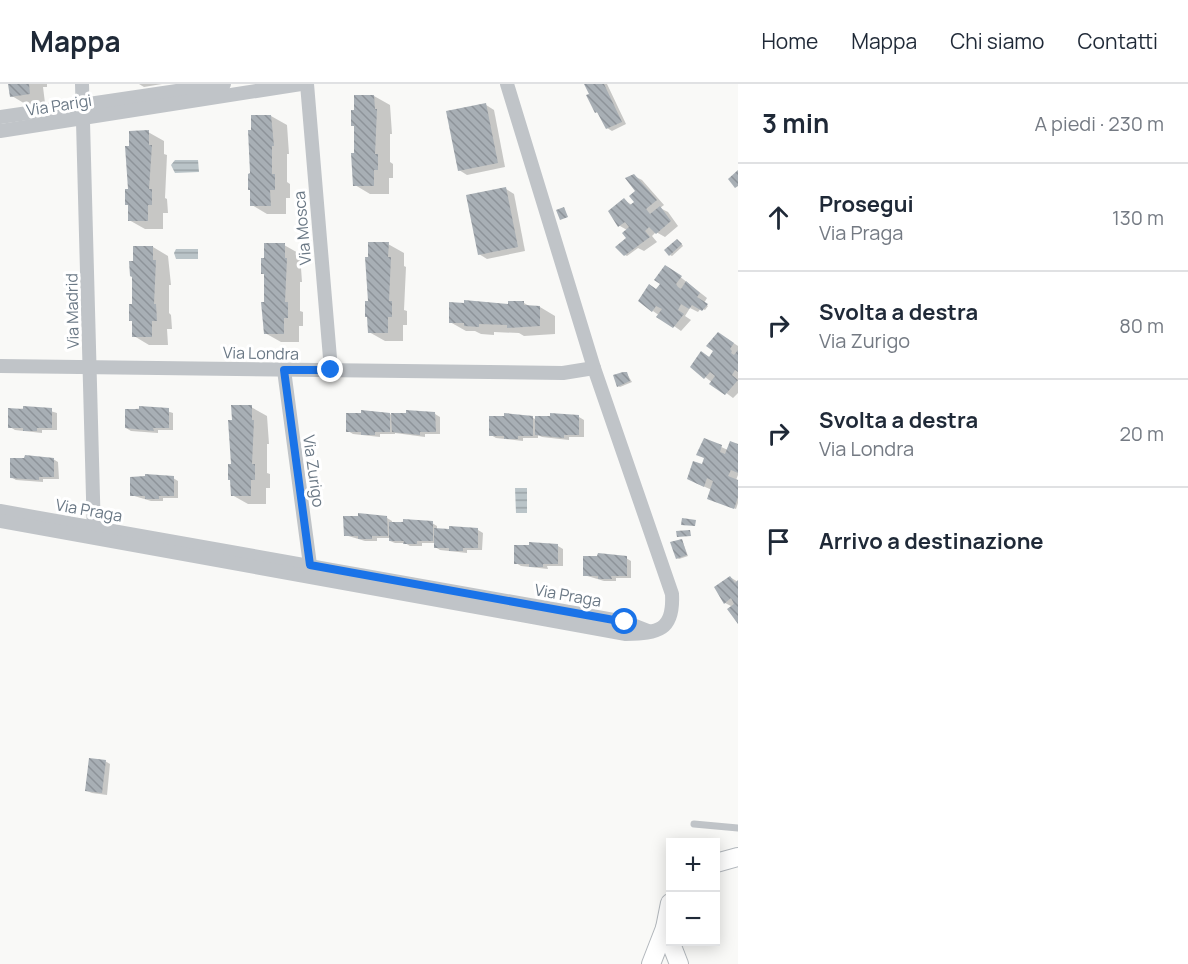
<!DOCTYPE html>
<html lang="it">
<head>
<meta charset="utf-8">
<style>
	:root { --surface:#fff; --page:#f2f2f3; --text:#1f2937; --muted:#747a83; --line:#e0e1e3 }
	body { margin:0; font-family:Manrope,sans-serif; background:var(--page); color:var(--text) }
	.controls { position:absolute; right:18px; bottom:18px; display:grid; overflow:hidden; border-radius:0px; box-shadow:0 3px 15px #0003 }
	.controls button { width:54px; height:54px; display:grid; place-items:center; padding:0; border:0; border-bottom:2px solid var(--line); background:var(--surface); color:var(--text); font:30px sans-serif }
	.stop { position:absolute; width:18px; height:18px; margin:-14px; border:4px solid #1a73e8; border-radius:50%; background:#fff }
	.stop.end { background:#1a73e8; border-color:#fff; box-shadow:0 2px 6px #0008 }
	.list { margin:0; padding:0; list-style:none }
	h2 { display:flex; justify-content:space-between; align-items:center; height:78px; margin:0; padding:0 24px; font-size:26px }
	h2 small { font-size:20px; font-weight:400; color:var(--muted) }
	.list li { display:grid; grid-template-columns:39px 1fr auto; gap:18px; align-items:center; box-sizing:border-box; height:108px; padding:0 24px; border-top:2px solid var(--line) }
	.list b { display:block; font-size:22px; white-space:nowrap }
	.list p { margin:0; font-size:20px; white-space:nowrap; color:var(--muted) }
	.list em { font-size:20px; font-style:normal; color:var(--muted) }
	.icon { flex:none; width:33px; height:33px; fill:none; stroke:currentColor; stroke-width:2; stroke-linecap:round; stroke-linejoin:round }
	.map { position:relative; flex:none; width:738px; height:880px; overflow:hidden }
	header { display:flex; align-items:center; gap:36px; box-sizing:border-box; height:84px; padding:0 30px; background:var(--surface); border-bottom:2px solid var(--line) }
	header strong { font-size:28px }
	nav { display:flex; gap:33px; margin-inline-start:auto; font-size:21px }
	main { display:flex }
	aside { flex:1; background:var(--surface) }
	.map>svg:first-child { display:block }
	.water { fill:url(#water-rules) }
	.shadow { fill:#0003 }
	.building { fill:url(#building-back-hatch) }
	.lines { fill:none; stroke-linecap:round; stroke-linejoin:round }
	.secondary-casing { stroke:#b3b8bd; stroke-width:20 }
	.service { stroke:#c0c4c8; stroke-width:7 }
	.minor { stroke:#c0c4c8; stroke-width:14 }
	.secondary { stroke:#fff; stroke-width:18 }
	.route { stroke:#1a73e8; stroke-width:8 }
	.labels { text-anchor:middle; dominant-baseline:central; stroke-width:6; stroke-linejoin:round; paint-order:stroke }
	.street-label { font-size:16px; fill:#6a7885; stroke:#fff }
</style>
</head>
<body>
<header>
<strong>Mappa</strong>
<nav><a>Home</a><a>Mappa</a><a>Chi siamo</a><a>Contatti</a></nav>
</header>
<main>
<div class="map">
<svg width="738" height="880" viewBox="0 0 738 880">
	<defs>
		<pattern id="water-rules" width="6" height="5" patternUnits="userSpaceOnUse" patternTransform="scale(1.5)"><rect width="6" height="5" fill="#bac4c8"/><path d="M0 2.5h6" fill="none" stroke="#9ba4a8"/></pattern>
		<pattern id="building-back-hatch" width="6" height="6" patternUnits="userSpaceOnUse" patternTransform="scale(1.5)"><rect width="6" height="6" fill="#a8afb5"/><path d="M-1 5l2 2M0 0l6 6M5-1l2 2" fill="none" stroke="#8d9399"/></pattern>
	</defs>
	<rect width="100%" height="100%" fill="#f9f9f7"/>
	<!-- water -->
	<g class="water">
		<path d="M175,76H198L199,88L175,89L171,81Z"/>
		<path d="M176,165H198V175H176L174,169Z"/>
		<path d="M515,404H527V429H516Z"/>
	</g>
	<!-- shadow -->
	<g class="shadow">
		<path d="M10,0H47V3H43L45,19L27,21L12,12Z"/>
		<path d="M139,0H162L144,3Z"/>
		<path d="M586,0H607L626,40L612,47L607,44L601,31L596,28Z"/>
		<path d="M374,12L390,21L392,50H390V78L393,80V94H389V110H370L355,101V71Z"/>
		<path d="M486,21L494,26L505,83L467,91L459,86Z"/>
		<path d="M271,32L287,41L289,70H287V98L290,100V114H286V130H267L252,121V91Z"/>
		<path d="M148,48L164,57V70L167,71L165,114L167,115L168,129H163V145H145L129,136L130,63Z"/>
		<path d="M634,92L642,96L664,121L660,124L668,128L678,142L665,153L656,148L652,152L657,158L644,167L638,164L627,172L625,171L628,154L627,146L620,142L610,128L624,116L632,121L636,118L637,107Z"/>
		<path d="M506,105L514,110L525,167L487,175L479,170Z"/>
		<path d="M680,158L683,162L672,172L670,171Z"/>
		<path d="M388,160L404,169V182L406,183L404,226L407,227V241H403V257H385L369,248V218Z"/>
		<path d="M284,161L300,170L302,198H300V227L303,228V242H299V258H281L265,249L266,176Z"/>
		<path d="M153,163L168,172L171,201H169V229L171,231L172,245H167L168,261H149L134,252V178Z"/>
		<path d="M674,188L707,214L704,219L708,222L705,226L701,224L698,228L690,224L685,232L691,236L681,247L653,227L657,207Z"/>
		<path d="M524,219L531,223H540L555,232V250L524,252L519,249L494,248V251L481,250L475,247H466L450,238Z"/>
		<path d="M726,254L738,262V309L733,314L705,293L702,269L711,274Z"/>
		<path d="M627,290L632,298L620,303L618,302Z"/>
		<path d="M37,323L57,329V346H42V349L15,346L10,343V326Z"/>
		<path d="M154,323L173,329V346H158V349L131,347L126,344V326Z"/>
		<path d="M251,323L267,332L269,360H267V389L270,390V404H266V420H248L232,411V381Z"/>
		<path d="M390,330L393,332L435,330L440,333V350H425V353L395,349V350H380V353L353,350L348,347Z"/>
		<path d="M579,333L584,336V353H569V356L542,353L538,351V354H523V357L496,354L491,351L533,334L537,336Z"/>
		<path d="M705,356L728,366L738,362V391L736,396L738,397V419L736,425L710,415L712,406L696,399L705,375Z"/>
		<path d="M53,375L58,378L59,395H43V398L16,396L11,393Z"/>
		<path d="M173,394L178,397V414H163V417H151L131,411Z"/>
		<path d="M387,434L392,437V439L418,436L432,439L437,442V446H478L483,449L482,466H467V469L440,466L435,463V459H422V462H410L405,459H395L390,457V454H377V457H365L345,451Z"/>
		<path d="M682,456L688,472L679,475L677,474Z"/>
		<path d="M558,462L563,465V482H547L548,485L521,482L516,479Z"/>
		<path d="M626,474L631,477V494H616V497H604L584,491Z"/>
		<path d="M730,493L738,498V538L733,523L725,519Z"/>
		<path d="M105,677L110,680L107,711L92,709L87,707Z"/>
	</g>
	<!-- building -->
	<g class="building">
		<path d="M8,0H29L30,10L10,13Z"/>
		<path d="M584,0H604L622,38L606,45L597,28L595,29L586,11L589,10Z"/>
		<path d="M354,11H374L375,25H377L375,70H378V86H374V102H353L351,69H354V42H351V26H354Z"/>
		<path d="M486,19L498,79L458,87L446,27Z"/>
		<path d="M251,31H271L274,62H272V90H275V106H270L271,122H250V106H248V90L250,89L248,46H251Z"/>
		<path d="M149,46V61H152L149,105H152V121H148V137H128V121H125V105H128L125,62H129V47Z"/>
		<path d="M738,86V102L735,104L728,95Z"/>
		<path d="M634,90L657,116L646,125L650,130L660,122L671,137L656,150L649,143L645,147L650,153L624,172L615,163L626,154L622,149L629,143L625,138L618,143L608,127L624,114L630,121L634,118L629,112L635,107L625,94Z"/>
		<path d="M506,103L518,163L478,171L466,111Z"/>
		<path d="M564,123L568,133L560,136L556,126Z"/>
		<path d="M677,155L682,160L669,172L664,166Z"/>
		<path d="M368,158H389L388,173H391L389,217H392V233H388V249H368L367,233H365V217H368L365,173H368Z"/>
		<path d="M264,159H285V174H287L285,218H288V234H284V250H264L261,218H264V190H261V174H264Z"/>
		<path d="M133,162H153V176H156L154,220H156L157,237H152V253H132V237H129V220H132V193L130,192L129,177H133Z"/>
		<path d="M665,181L682,192L676,200L678,203L681,205L686,197L700,209L697,213L708,220L702,227L692,221L689,225L681,220L678,226L684,230L673,244L656,233L662,225L656,222L652,228L638,217L649,200L656,205L660,200L654,196Z"/>
		<path d="M464,216L508,220V217H524V221L540,222V242L507,244V241L479,240V243L464,242V239H449V218L464,219Z"/>
		<path d="M718,248L734,259L730,265L732,267L731,269L734,271L738,266V288L735,286L732,291L738,296L725,311L709,300L715,292L710,288L704,295L690,283L701,267L709,273L713,267L706,262Z"/>
		<path d="M623,288H627L630,297L617,303L613,291Z"/>
		<path d="M231,321H252V336H254L252,380H255V396H251V412H231L230,396H228V380H231L228,336H232Z"/>
		<path d="M23,322L52,324V344H37V347H23V344H8V324L23,325Z"/>
		<path d="M139,322L169,324V344H153L154,347L125,344V325H139Z"/>
		<path d="M361,326L390,329V348H375V351H361V348H346V329H361Z"/>
		<path d="M406,326L435,328L436,348H420V351L392,348L391,329H406Z"/>
		<path d="M504,329L533,332V352H518V355H504V352H489V332H504Z"/>
		<path d="M550,329L579,331V351H564V354L535,351V332H550Z"/>
		<path d="M704,354L722,361L720,368L725,370L730,357L738,360V389L731,386L728,392L738,396V413L734,425L707,415L713,397L707,394L704,403L687,395L693,377L702,380L704,374L696,371Z"/>
		<path d="M25,371L54,374V393H39V396L10,394V374H24Z"/>
		<path d="M145,390L174,392V412H159V415H145V412H130V393L145,392Z"/>
		<path d="M358,429L387,432L388,452H372V455H358V452H344L343,432H358Z"/>
		<path d="M682,434L696,436L695,442L681,441Z"/>
		<path d="M403,435L433,437V457H417V460H403L404,457H389V438H403Z"/>
		<path d="M449,442L478,444V464H463V467H449V464H434V444L449,445Z"/>
		<path d="M690,446L691,452L677,453L676,447Z"/>
		<path d="M682,455L687,471L676,475L670,458Z"/>
		<path d="M529,458L558,460V480H543V483H529V480H514V461H529Z"/>
		<path d="M598,469L627,472V492H611L612,495H598V492H583V472H597Z"/>
		<path d="M730,492L735,499L738,496V540L727,525L734,520L731,514L724,520L714,503Z"/>
		<path d="M89,674L106,676L102,709L85,707Z"/>
	</g>
	<g class="lines">
		<!-- secondary casing -->
		<g class="secondary-casing">
			<g id="secondary">
				<path d="M716,779L738,773"/>
				<path d="M665,844L679,880"/>
				<path d="M651,880L665,844L670,819"/>
			</g>
		</g>
		<!-- service -->
		<path class="service" d="M694,740L738,744"/>
		<!-- minor -->
		<g class="minor">
			<path d="M82,0L94,451"/>
			<path d="M307,0L331,286"/>
			<path d="M0,33L224,0"/>
			<path d="M0,47L301,0"/>
			<path d="M0,282L563,289L594,284"/>
			<path d="M284,286L310,481V489"/>
			<path d="M0,427L625,538L648,547"/>
			<path d="M0,437L626,550C658,549 674,547 672,510L594,284L507,0"/>
		</g>
		<!-- secondary -->
		<use href="#secondary" class="secondary"/>
	</g>
	<g class="lines">
		<!-- route -->
		<path class="route" d="M331,286H284L310,481L625,538"/>
	</g>
	<g class="labels">
		<!-- street labels -->
		<g class="street-label">
			<text transform="translate(59 21) rotate(-9)">Via Parigi</text>
			<text transform="translate(302 144) rotate(-95)">Via Mosca</text>
			<text transform="translate(72 227) rotate(-91)">Via Madrid</text>
			<text transform="translate(261 269) rotate(1)">Via Londra</text>
			<text transform="translate(314 387) rotate(82)">Via Zurigo</text>
			<text transform="translate(89 426) rotate(10)">Via Praga</text>
			<text transform="translate(568 511) rotate(10)">Via Praga</text>
		</g>
	</g>
</svg>
<div class="controls">
<button>+</button>
<button>−</button>
</div>
<div class="stop" style="left:625px;top:538px"></div>
<div class="stop end" style="left:331px;top:286px"></div>
</div>
<aside>
<h2>3 min<small>A piedi · 230 m</small></h2>
<ul class="list">
<li><svg class="icon" aria-label="ahead" viewBox="0 0 24 24"><path d="M12 20V5M6 11l6-6 6 6"/></svg><div><b>Prosegui</b><p>Via Praga</p></div><em>130 m</em></li>
<li><svg class="icon" aria-label="right" viewBox="0 0 24 24"><path d="M7 20v-9h11M14 6l5 5-5 5"/></svg><div><b>Svolta a destra</b><p>Via Zurigo</p></div><em>80 m</em></li>
<li><svg class="icon" aria-label="right" viewBox="0 0 24 24"><path d="M7 20v-9h11M14 6l5 5-5 5"/></svg><div><b>Svolta a destra</b><p>Via Londra</p></div><em>20 m</em></li>
<li><svg class="icon" aria-label="arrive" viewBox="0 0 24 24"><path d="M6 21V4h12l-3 4 3 4H6"/></svg><div><b>Arrivo a destinazione</b></div></li>
</ul>
</aside>
</main>
</body>
</html>
